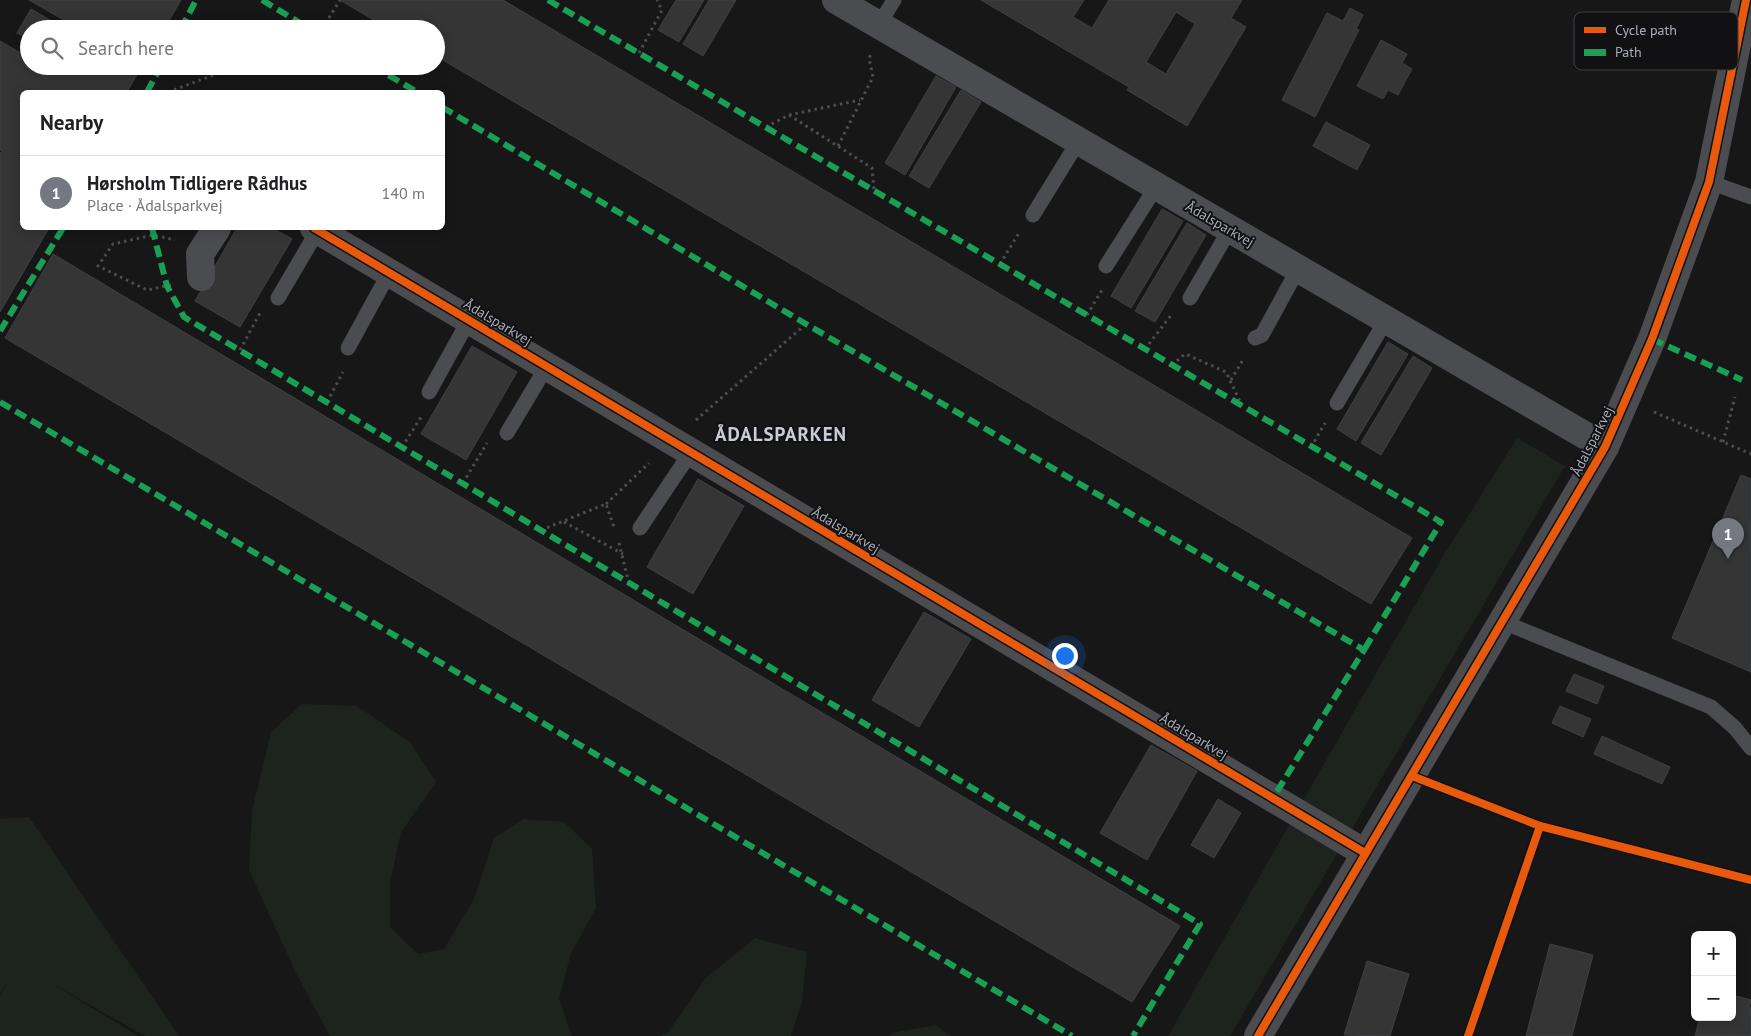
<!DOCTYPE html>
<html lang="en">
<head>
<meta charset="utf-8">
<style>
	:root { --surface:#fff; --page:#f6f6f6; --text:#202124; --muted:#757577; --line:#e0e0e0; --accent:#757880 }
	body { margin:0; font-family:"PT Sans",sans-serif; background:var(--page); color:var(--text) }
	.controls { position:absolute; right:15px; bottom:15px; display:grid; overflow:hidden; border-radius:8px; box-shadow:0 2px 12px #0003 }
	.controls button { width:45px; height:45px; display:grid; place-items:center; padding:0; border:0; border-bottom:1px solid var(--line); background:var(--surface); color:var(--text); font:25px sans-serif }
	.you { position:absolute; left:1064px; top:655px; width:18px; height:18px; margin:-12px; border:4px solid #fff; border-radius:50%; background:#1a73e8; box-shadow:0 0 0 8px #1a73e833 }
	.badge { display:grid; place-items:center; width:32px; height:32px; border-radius:50%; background:var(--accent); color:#fff; font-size:16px; font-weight:700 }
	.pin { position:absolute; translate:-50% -41px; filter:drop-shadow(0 1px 2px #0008) }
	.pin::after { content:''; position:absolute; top:26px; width:18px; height:15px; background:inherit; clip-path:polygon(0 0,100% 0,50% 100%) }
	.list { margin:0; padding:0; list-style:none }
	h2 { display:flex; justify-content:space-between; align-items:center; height:65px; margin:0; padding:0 20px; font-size:21px }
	h2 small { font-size:16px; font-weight:400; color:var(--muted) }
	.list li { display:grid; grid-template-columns:32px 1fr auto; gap:15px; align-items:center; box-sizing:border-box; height:75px; padding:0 20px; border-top:1px solid var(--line) }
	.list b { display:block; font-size:19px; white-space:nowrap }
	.list p { margin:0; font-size:16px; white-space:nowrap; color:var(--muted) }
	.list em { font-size:16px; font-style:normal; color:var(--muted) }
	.icon { flex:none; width:28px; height:28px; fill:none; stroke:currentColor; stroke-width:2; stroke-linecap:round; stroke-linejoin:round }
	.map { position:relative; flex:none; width:1751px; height:1036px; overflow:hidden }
	.search { position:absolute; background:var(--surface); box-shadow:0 2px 12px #0003; left:20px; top:20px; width:425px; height:55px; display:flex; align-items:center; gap:12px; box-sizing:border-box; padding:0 18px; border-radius:28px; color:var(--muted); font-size:19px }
	.panel { position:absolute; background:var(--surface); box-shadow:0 2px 12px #0003; left:20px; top:90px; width:425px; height:140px; border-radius:8px }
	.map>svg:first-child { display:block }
	.green { fill:#1d241e }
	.building { fill:#353536; stroke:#3f4043; fill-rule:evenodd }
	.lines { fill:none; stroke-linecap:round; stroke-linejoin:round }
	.path { stroke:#4d4e52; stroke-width:3; stroke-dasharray:2.5 4; stroke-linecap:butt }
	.service { stroke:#4b4c50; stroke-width:15 }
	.minor { stroke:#4b4c50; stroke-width:28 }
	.tertiary { stroke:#4b4c50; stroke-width:28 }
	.quiet { stroke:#1a9f57; stroke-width:6; stroke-dasharray:12 6; stroke-linecap:butt }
	.cycleway-casing { stroke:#111113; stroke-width:11 }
	.cycleway { stroke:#e8590c; stroke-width:8 }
	.labels { text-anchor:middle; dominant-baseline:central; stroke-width:4; stroke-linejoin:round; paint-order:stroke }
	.street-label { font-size:14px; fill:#a8adb8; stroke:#111113 }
	.district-label { font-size:19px; font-weight:bold; letter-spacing:1px; fill:#c9ccd4; stroke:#111113 }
	.key { fill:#111113; stroke:#3e4045; stroke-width:1 }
	.key-label { font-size:14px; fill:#a8adb8 }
</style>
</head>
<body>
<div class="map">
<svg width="1751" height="1036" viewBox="0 0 1751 1036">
	<rect width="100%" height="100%" fill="#171717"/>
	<!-- green -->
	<g class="green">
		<path d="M1517,438L1565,466L1230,1036H1168L1445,553Z"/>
		<path d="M302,704L357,706L410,742L436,782L401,832L390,883V927L418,954L444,949L474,899L494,838L523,819L564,822L592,849L596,908L571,953L559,999L572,1036H330L297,975L249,870L252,811L271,732Z"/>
		<path d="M29,817L179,1036H145L46,980L138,1036H0V995L9,981L0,993V819Z"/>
		<path d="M755,938L807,952L802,1002L791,1036H661L668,1032L706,978Z"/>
		<path d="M935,1025L951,1036H890L891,1033Z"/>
	</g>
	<!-- building -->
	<g class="building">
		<path d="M29,0H181L164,29H74L76,27Z"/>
		<path d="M340,0H503L1412,538L1371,604L436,56V29H389Z"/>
		<path d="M676,0H704L679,42L658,30Z"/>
		<path d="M709,0H736L703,56L683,44Z"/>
		<path d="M981,0H1084L1073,17L1092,28L1109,0H1242L1231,18L1246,27L1187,126L1127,90L1129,87ZM1176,12L1195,24L1166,74L1146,62Z"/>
		<path d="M1350,8L1363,15L1356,29L1359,30L1315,117L1282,100L1327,13L1343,21Z"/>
		<path d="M31,9L65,29H29V39L17,33Z"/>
		<path d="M1381,40L1407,54L1402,63L1412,69L1398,95L1388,90L1383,99L1357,86Z"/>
		<path d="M0,41L29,58V66H43L49,69L51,66H142L127,92H22V228H49L0,312V154L2,151L0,150Z"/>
		<path d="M936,76L956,87L905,175L885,163Z"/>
		<path d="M961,90L981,102L929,188L909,176Z"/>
		<path d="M1326,122L1370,145L1357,170L1313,146Z"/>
		<path d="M1162,209L1183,221L1131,308L1111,296Z"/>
		<path d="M1187,223L1206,235L1155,322L1135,311Z"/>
		<path d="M237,228H272L292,239L240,327L195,301Z"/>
		<path d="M53,254L1180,926L1132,1002L5,338Z"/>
		<path d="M1388,342L1408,354L1356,441L1337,429Z"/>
		<path d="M472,346L517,372L466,460L421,434Z"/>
		<path d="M1413,356L1432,368L1381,455L1361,443Z"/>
		<path d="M1741,475L1751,479V672L1672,638Z"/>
		<path d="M698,479L744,506L693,594L647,567Z"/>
		<path d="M924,612L971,639L919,727L872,700Z"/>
		<path d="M1574,674L1604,686L1597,704L1566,691Z"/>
		<path d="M1560,706L1591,719L1583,737L1552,723Z"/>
		<path d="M1602,736L1670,767L1662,784L1594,754Z"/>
		<path d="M1151,745L1197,771L1147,860L1100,833Z"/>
		<path d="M1218,799L1241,813L1214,858L1191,845Z"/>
		<path d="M1550,944L1593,955L1572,1036H1526Z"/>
		<path d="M1367,961L1409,974L1390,1036L1344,1035Z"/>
		<path d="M1732,995L1751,1000L1749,1008H1751V1036H1695L1700,1017H1732Z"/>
	</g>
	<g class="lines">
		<!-- path -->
		<g class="path">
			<path d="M549,1V0"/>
			<path d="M322,29L340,0"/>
			<path d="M639,53L662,10L657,0"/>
			<path d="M168,92L238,66"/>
			<path d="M789,115L860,100"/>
			<path d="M766,127L789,115L872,168L874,190"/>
			<path d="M838,146L873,77L869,58L871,54"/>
			<path d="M1000,264L1019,233"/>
			<path d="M171,285L147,290L98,266L113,244L153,235L175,240"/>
			<path d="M1087,315L1102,290"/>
			<path d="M1145,349L1172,314"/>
			<path d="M240,350L260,313"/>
			<path d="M1172,365L1185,354L1226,372L1242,406"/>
			<path d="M1231,380L1244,358"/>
			<path d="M327,402L343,372"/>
			<path d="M1654,412L1751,454"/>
			<path d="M696,420L806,324"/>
			<path d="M1723,442L1735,397"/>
			<path d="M402,447L423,414"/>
			<path d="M1311,447L1325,423"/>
			<path d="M463,483L487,443"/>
			<path d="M606,504L649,463"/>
			<path d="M564,522L623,554"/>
			<path d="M541,530L606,504L615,530"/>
			<path d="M619,543L629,584"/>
		</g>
		<!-- service -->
		<g class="service">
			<path d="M879,25L894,0"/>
			<path d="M1709,182L1751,197"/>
			<path d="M1033,215L1078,142"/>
			<path d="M1106,266L1156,187"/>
			<path d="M278,298L318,230"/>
			<path d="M1190,298L1230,229"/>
			<path d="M1255,338L1262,335L1298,269"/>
			<path d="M348,348L389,273"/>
			<path d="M429,392L469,320"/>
			<path d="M1337,403L1386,320"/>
			<path d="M507,433L547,366"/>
			<path d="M640,528L691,452"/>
			<path d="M1503,622L1711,707L1735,728L1751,748"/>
		</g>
		<!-- minor -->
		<g class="minor">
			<path d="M836,0L1605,447"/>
			<path d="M314,228L1365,853"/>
			<path d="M201,277L200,254L217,228"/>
		</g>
		<!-- tertiary -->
		<path class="tertiary" d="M1258,1036L1605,447L1652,339L1709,182L1746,0"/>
		<!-- quiet -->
		<g class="quiet">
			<path d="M262,0L310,29"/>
			<path d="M548,0L1441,522L1364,650"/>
			<path d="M181,29L196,0"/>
			<path d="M373,66L417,92"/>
			<path d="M147,92L161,66"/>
			<path d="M442,107L806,324L1364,650L1273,798"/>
			<path d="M152,228L167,286L184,317L1200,924L1133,1036"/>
			<path d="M0,331L63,228"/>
			<path d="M1652,339L1742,380"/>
			<path d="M0,402L1072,1036"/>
		</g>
		<!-- cycleway casing -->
		<g class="cycleway-casing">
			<g id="cycleway">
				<path d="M314,228L1365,853"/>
				<path d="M1412,776L1540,826L1751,880"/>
				<path d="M1258,1036L1605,447L1652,339L1709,182L1746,0"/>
				<path d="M1468,1036L1540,826"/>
			</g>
		</g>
		<!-- cycleway -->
		<use href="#cycleway" class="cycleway"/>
	</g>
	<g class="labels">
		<!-- street labels -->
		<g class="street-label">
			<text transform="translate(1220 224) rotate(30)">Ådalsparkvej</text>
			<text transform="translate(498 322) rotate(31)">Ådalsparkvej</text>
			<text transform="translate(1592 441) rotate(-63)">Ådalsparkvej</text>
			<text transform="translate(846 530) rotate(31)">Ådalsparkvej</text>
			<text transform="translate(1194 736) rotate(31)">Ådalsparkvej</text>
		</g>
		<!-- district labels -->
		<g class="district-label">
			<text x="781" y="434">ÅDALSPARKEN</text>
		</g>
	</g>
	<!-- legend -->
	<rect x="1574" y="12" width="164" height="58" rx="8" class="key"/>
	<rect x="1584" y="27" width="22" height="6" fill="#e8590c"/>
	<rect x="1584" y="49" width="22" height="7" fill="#1a9f57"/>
	<g class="key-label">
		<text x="1615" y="35">Cycle path</text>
		<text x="1615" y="57">Path</text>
	</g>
</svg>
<div class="controls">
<button>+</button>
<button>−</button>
</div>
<div class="you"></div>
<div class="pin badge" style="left:1728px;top:559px">1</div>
<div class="search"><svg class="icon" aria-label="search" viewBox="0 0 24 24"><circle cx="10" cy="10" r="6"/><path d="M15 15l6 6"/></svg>Search here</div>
<section class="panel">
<h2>Nearby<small></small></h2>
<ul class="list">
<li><span class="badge">1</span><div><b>Hørsholm Tidligere Rådhus</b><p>Place · Ådalsparkvej</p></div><em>140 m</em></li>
</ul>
</section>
</div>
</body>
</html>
